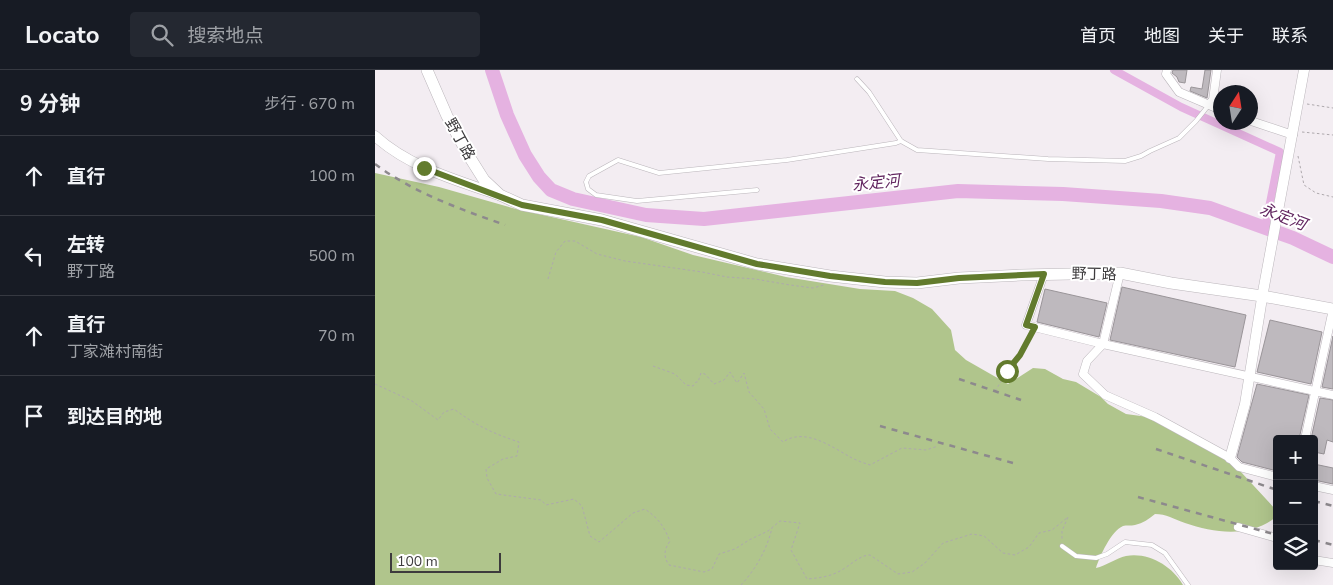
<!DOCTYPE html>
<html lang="zh">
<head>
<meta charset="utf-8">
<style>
	:root { --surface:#171b24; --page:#242831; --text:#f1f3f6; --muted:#9ea1a6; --line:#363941 }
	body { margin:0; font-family:"Nunito Sans","Noto Sans SC",sans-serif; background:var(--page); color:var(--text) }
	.controls { position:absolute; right:15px; bottom:15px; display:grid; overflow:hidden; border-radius:5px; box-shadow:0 5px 20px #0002 }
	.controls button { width:45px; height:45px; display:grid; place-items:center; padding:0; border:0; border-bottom:1px solid var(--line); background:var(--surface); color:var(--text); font:25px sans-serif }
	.compass { position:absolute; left:838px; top:15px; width:45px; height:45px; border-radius:50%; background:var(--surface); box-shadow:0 5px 20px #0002; rotate:12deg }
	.scale { position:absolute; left:15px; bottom:12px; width:111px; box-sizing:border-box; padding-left:5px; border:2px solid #3d3b3d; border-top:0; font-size:14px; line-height:18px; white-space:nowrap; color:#3d3b3d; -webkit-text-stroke:4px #fff; paint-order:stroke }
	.stop { position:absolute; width:15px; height:15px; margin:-11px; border:4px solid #627b2d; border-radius:50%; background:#fff }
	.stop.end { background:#627b2d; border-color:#fff; box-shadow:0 1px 5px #0008 }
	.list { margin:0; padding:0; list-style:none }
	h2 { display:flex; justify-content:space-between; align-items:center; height:65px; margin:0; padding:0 20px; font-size:21px }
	h2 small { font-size:16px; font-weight:400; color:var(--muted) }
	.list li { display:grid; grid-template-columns:32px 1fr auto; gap:15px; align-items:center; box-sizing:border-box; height:80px; padding:0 20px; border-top:1px solid var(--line) }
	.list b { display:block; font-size:19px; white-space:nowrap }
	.list p { margin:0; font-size:16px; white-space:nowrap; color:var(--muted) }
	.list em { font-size:16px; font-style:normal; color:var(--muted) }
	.icon { flex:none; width:28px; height:28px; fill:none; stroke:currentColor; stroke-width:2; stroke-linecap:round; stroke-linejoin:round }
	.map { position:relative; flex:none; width:958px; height:515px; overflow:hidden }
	header { display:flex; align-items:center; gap:30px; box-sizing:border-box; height:70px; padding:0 25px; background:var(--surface); border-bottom:1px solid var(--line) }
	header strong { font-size:24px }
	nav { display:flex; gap:28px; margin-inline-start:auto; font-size:18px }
	.search { width:350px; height:45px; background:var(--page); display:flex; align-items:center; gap:12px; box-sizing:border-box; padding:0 18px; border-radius:5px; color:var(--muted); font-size:19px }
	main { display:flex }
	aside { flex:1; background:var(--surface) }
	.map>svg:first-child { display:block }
	.green { fill:#b0c58c }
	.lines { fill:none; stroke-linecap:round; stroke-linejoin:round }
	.canal { stroke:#e5b2e1; stroke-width:8 }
	.river { stroke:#e5b2e1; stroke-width:14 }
	.building { fill:#beb9be; stroke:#9a9599 }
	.service-casing { stroke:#bbb6bb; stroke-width:5 }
	.minor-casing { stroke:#bbb6bb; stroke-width:9 }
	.tertiary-casing { stroke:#bbb6bb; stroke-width:11 }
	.secondary-casing { stroke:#bbb6bb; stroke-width:12 }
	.path { stroke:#aea9ad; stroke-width:1; stroke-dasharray:2.5 2.5; stroke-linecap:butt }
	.service { stroke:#fff; stroke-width:4 }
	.minor { stroke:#fff; stroke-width:8 }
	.tertiary { stroke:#fff; stroke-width:10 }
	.secondary { stroke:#fff; stroke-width:11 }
	.rail { stroke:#8d898d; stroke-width:2.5; stroke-dasharray:6 6; stroke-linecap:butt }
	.route { stroke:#627b2d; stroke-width:6 }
	.labels { text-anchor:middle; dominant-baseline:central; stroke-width:4; stroke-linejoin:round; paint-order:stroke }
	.street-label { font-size:15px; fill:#3d3b3d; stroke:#fff }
	.water-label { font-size:16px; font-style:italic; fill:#622660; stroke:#fff }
</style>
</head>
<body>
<header>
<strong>Locato</strong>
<div class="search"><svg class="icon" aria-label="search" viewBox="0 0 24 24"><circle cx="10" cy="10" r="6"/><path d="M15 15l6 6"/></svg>搜索地点</div>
<nav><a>首页</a><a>地图</a><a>关于</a><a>联系</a></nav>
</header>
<main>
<aside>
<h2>9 分钟<small>步行 · 670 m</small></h2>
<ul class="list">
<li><svg class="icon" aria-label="ahead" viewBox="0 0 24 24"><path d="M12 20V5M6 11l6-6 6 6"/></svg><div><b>直行</b></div><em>100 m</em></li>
<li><svg class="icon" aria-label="left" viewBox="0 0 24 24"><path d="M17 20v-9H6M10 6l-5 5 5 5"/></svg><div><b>左转</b><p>野丁路</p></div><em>500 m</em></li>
<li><svg class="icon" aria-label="ahead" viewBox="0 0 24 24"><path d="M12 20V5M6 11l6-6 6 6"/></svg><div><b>直行</b><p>丁家滩村南街</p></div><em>70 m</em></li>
<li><svg class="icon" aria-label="arrive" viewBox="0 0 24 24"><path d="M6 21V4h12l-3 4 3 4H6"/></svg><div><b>到达目的地</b></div></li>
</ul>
</aside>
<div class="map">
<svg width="958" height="515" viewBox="0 0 958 515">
	<rect width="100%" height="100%" fill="#f3edf2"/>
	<!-- green -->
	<path class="green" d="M0,103L64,117L141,139L266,167L318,185L411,207L485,219L520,221L538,228L557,239L576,260L580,280L591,290L633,314L658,298L670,299L688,309L701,312L726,327L733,334L751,344L773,347L852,390L866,402L902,441L901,447C874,468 840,463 810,453C799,449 791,444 780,444C774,449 768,453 760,455C756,456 751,455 748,456C736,461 725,486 721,498C731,496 741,488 751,486C774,482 797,496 808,515H0Z"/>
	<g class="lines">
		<!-- canal -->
		<path class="canal" d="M739,0L806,37L905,82L890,158"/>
		<!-- river -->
		<path class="river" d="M117,0L132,45L150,85L164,107L176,120L198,129L271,145L329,149L583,121L688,124L786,131L835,138L918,168L958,187"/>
	</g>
	<!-- building -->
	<g class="building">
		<path d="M798,0H812L810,13L804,12L802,7L797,3Z"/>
		<path d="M830,0H836L832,28L815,21L816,17L827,19Z"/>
		<path d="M747,217L871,245L860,297L735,270Z"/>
		<path d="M670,219L732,233L724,267L662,252Z"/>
		<path d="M895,250L947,262L936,314L882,302Z"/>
		<path d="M958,266V319L947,317Z"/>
		<path d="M882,314L934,325L924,369H902V401L867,392L862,387Z"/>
		<path d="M945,328L958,330V372L952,370L949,384L939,382V369H936Z"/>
		<path d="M939,394L958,398V414L939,410Z"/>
	</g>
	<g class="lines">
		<!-- service casing -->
		<g class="service-casing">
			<g id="service">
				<path d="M482,9L494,22L526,71L542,80L673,89L750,91L766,86L775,81L804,68L821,51L833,36"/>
				<path d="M382,120L262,131L221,125L213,119L211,112L214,106L243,90L284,103L412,90L521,73L526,71"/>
				<path d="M687,476L701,486L721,488L732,484L750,472L777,475L790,483L813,515"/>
			</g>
		</g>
		<!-- minor casing -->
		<g class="minor-casing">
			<g id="minor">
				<path d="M792,0L791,4L804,22L846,40"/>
				<path d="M833,35L838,30L842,0"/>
				<path d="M876,51L918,65"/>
				<path d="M745,203L728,274L958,325"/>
				<path d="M669,204L651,255L728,274L712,291L708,304L730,325L780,347L855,388L864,397L902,407"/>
				<path d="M930,369L958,239"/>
				<path d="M939,416L958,420"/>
				<path d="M863,457L902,468"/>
				<path d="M939,490L958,493"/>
			</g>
		</g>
		<!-- tertiary casing -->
		<g class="tertiary-casing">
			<g id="tertiary">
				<path d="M0,66C34,97 81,110 124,125"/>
				<path d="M855,388L870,334L888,222L929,0"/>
			</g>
		</g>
		<!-- secondary casing -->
		<g class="secondary-casing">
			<path id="secondary" d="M52,0L72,46L92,83L109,110L125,125L147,135L227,150L382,194L455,206L510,212L542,213L584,208L646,205L745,203L796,213L887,226L958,239"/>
		</g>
		<!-- path -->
		<g class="path">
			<path d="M932,34L958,38"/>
			<path d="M927,62L958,65"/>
			<path d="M923,86L929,115L941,123L958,127"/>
			<path d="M173,209L181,182L190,171H200L222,184L250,191L327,202L352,207L380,209L415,215L438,218L449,215"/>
			<path d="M278,296L300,304L311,315L318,316L321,312H323L326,303L330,304L339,314L349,310L355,302L362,313L369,303L374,322L389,339L395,359L408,372C430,357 457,377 477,388C483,391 489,393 495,395L527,378L551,380L563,376"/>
			<path d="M0,314L37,331L63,350L69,342L79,339C100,355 119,364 144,372L142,386L128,389L111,399L112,408L121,424L166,430L171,435L199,429L207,436L215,466L224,472L258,443L270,439C284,449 288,455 295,471C289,480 288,486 294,495L329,502L337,499L344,484L360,479L374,470L393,461L405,451L425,453L416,480L432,509C443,508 453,507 463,502C474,497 484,485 495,485L523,504L537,502L550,493L568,473L597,464L609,466L628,483L640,485L654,477L664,463L677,460L693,447L687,461V471"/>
			<path d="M620,321C632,302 645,285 656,265"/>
			<path d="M366,515C381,499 392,479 397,458"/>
		</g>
		<!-- service -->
		<use href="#service" class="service"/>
		<!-- minor -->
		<use href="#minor" class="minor"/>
		<!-- tertiary -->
		<use href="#tertiary" class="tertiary"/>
		<!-- secondary -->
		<use href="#secondary" class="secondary"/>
		<!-- rail -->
		<g class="rail">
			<path d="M0,94C39,123 85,139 130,155"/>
			<path d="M584,309L646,330"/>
			<path d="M505,356L638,393"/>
			<path d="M781,379L902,420"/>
			<path d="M763,427L902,465"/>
			<path d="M939,431L958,436"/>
			<path d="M939,470L958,475"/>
		</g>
	</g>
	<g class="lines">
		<!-- route -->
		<path class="route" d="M49,98L147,135L227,150L382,194L455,206L510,212L542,213L584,208L669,204L651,255L660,257L645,285L632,301"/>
	</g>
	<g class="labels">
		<!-- street labels -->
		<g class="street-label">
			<text transform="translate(85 69) rotate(61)">野丁路</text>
			<text transform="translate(719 204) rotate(1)">野丁路</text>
		</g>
		<!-- water labels -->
		<g class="water-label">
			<text transform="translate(501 113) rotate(-6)">永定河</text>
			<text transform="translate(908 147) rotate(21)">永定河</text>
		</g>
	</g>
</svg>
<div class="controls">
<button>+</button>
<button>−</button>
<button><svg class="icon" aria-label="layers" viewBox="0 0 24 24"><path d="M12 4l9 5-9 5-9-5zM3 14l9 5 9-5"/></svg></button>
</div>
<svg class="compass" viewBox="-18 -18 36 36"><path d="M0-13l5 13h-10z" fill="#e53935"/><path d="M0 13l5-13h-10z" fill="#9ea1a6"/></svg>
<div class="scale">100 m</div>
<div class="stop" style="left:632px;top:301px"></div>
<div class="stop end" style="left:49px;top:98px"></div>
</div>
</main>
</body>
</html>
